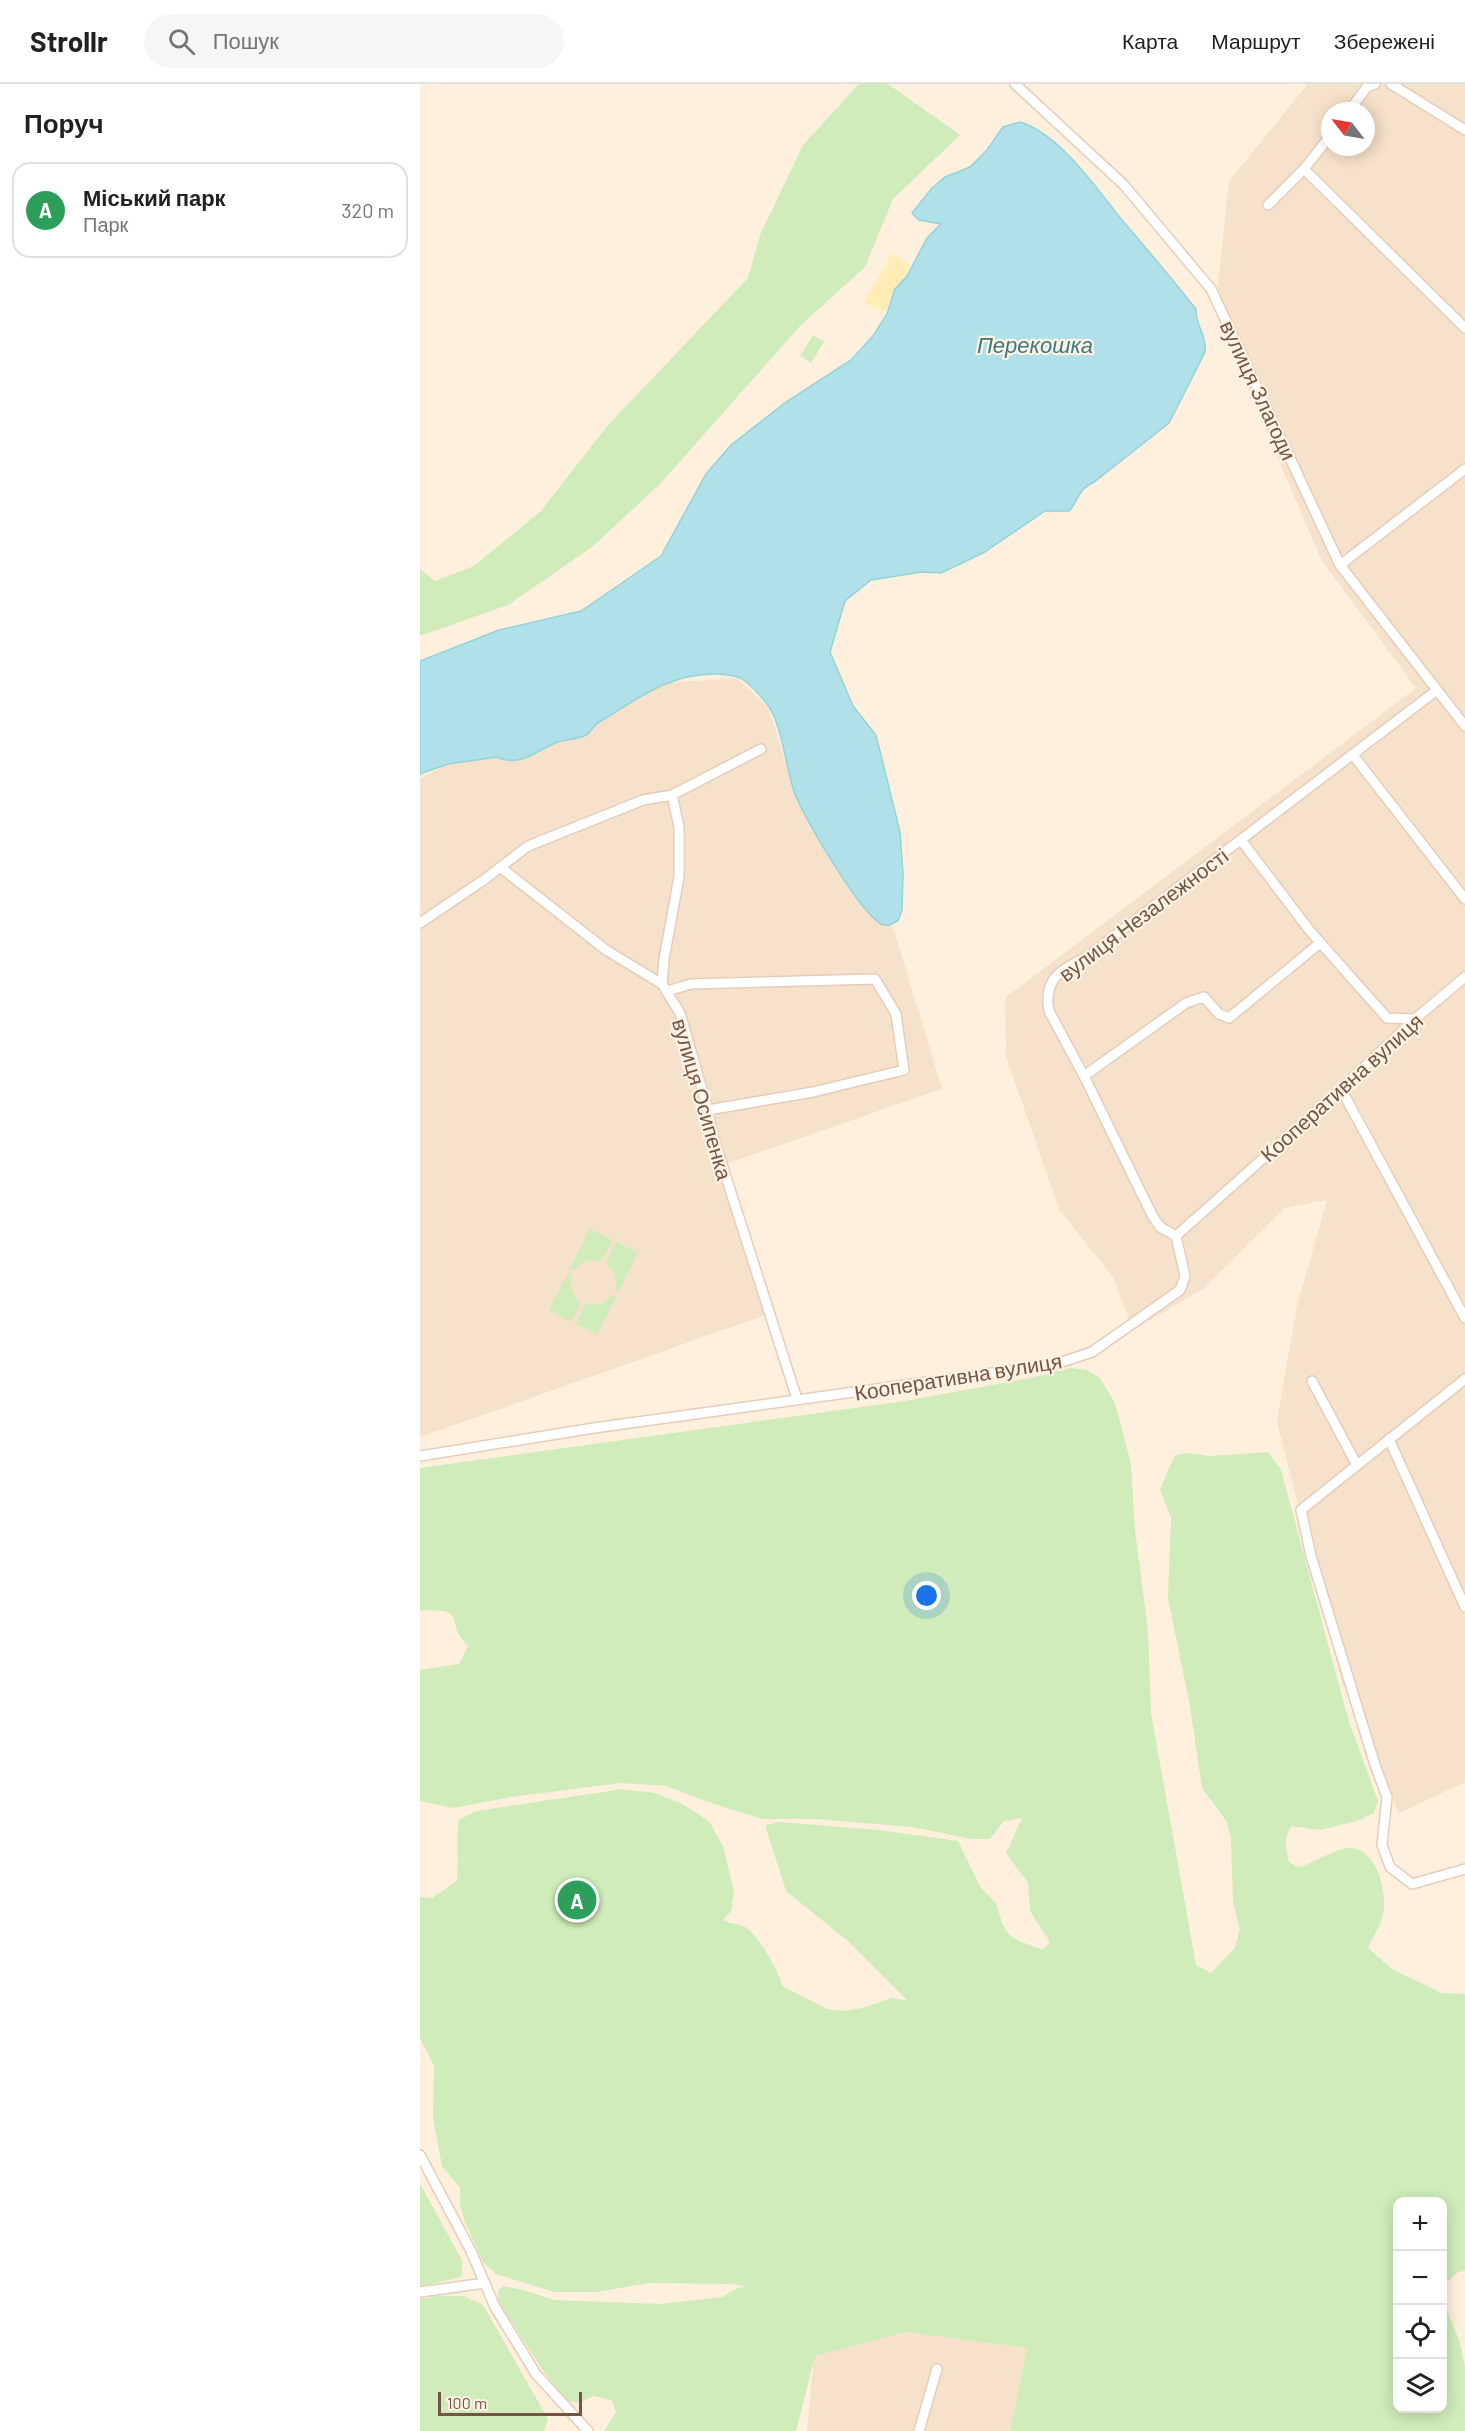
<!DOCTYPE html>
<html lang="uk">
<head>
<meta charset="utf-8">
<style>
	:root { --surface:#fff; --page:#f6f6f6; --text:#202124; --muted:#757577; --line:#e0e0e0; --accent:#f45c36 }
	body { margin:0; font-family:Barlow,sans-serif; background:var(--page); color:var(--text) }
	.controls { position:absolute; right:18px; bottom:18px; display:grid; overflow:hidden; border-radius:12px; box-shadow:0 3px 15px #0003 }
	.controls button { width:54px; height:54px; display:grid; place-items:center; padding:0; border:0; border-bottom:2px solid var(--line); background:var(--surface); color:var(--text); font:30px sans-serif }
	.compass { position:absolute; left:901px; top:18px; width:54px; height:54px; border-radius:50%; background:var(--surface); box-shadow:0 3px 15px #0003; rotate:301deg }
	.scale { position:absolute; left:18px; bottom:15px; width:144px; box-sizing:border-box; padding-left:6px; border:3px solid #755444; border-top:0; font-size:16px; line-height:21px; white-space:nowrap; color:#755444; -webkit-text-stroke:4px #fff4e4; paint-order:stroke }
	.you { position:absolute; left:507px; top:1512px; width:21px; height:21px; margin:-15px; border:4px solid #fff; border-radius:50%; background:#1a73e8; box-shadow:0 0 0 9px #1a73e833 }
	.badge { display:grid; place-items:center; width:39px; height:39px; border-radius:50%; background:var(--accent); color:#fff; font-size:20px; font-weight:700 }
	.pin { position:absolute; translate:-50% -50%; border:3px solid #fff; box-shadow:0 2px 6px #0006 }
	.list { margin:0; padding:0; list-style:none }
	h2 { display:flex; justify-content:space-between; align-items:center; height:78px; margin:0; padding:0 24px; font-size:26px }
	h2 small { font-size:20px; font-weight:400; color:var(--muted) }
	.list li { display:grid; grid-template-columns:39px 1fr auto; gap:18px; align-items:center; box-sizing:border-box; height:96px; margin:0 12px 12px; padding:0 12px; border:2px solid var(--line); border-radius:18px }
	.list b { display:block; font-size:22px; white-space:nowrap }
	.list p { margin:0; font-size:20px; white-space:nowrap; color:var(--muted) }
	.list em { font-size:20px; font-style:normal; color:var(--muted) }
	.icon { flex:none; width:33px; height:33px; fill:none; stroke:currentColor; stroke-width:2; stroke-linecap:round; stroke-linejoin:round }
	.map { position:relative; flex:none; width:1045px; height:2347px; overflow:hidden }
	header { display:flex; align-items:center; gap:36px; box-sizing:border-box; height:84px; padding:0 30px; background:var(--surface); border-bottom:2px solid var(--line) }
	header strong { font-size:28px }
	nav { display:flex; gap:33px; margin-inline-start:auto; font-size:21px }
	.search { width:420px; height:54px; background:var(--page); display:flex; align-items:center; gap:15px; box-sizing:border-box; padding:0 21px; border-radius:33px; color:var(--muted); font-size:22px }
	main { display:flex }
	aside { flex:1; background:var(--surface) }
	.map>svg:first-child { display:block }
	.residential { fill:#f6e1ca; fill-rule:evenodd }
	.green { fill:#cfecba; fill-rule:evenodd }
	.sand { fill:#ffedb5 }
	.water { fill:#b0e1e8; stroke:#95d2db; stroke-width:1.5 }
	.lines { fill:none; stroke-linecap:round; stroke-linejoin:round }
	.minor-casing { stroke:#e4cdbb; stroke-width:12 }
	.minor { stroke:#fff; stroke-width:9 }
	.labels { text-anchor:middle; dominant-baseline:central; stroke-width:4.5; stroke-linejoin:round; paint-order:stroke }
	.street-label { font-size:21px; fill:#755444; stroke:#fff4e4 }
	.water-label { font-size:22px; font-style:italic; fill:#397983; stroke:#fff4e4 }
</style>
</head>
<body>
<header>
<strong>Strollr</strong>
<div class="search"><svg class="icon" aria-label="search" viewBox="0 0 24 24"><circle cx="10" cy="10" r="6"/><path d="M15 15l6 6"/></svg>Пошук</div>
<nav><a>Карта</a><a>Маршрут</a><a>Збережені</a></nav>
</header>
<main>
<aside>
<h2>Поруч<small></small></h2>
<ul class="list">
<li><span class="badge" style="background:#2e9e5b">A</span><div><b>Міський парк</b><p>Парк</p></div><em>320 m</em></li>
</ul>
</aside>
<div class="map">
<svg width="1045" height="2347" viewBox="0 0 1045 2347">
	<rect width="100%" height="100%" fill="#fef0dc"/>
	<!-- residential -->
	<g class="residential">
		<path d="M888,0H1045V1698L979,1729L922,1598L857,1337L877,1222L907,1116L865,1124L783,1205L713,1246L693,1193L639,1125L586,972L585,914L996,604L902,477L795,227L809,97ZM910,27H946V63H910Z"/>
		<path d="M317,594L348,623L373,702L474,846L522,1005L308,1079L348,1230L0,1353V695L28,680L231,600Z"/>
		<path d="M485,2248L607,2264L590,2347H387L394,2271Z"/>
	</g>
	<!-- green -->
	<g class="green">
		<path d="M439,0H468L540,51L473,115L445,183L380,242L240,400L172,463L88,521L0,552V485L15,497L54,482L120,428L188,341L328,194L340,151L383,61Z"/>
		<path d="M393,251L404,258L391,279L380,272Z"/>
		<path d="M170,1145L192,1156L182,1177H165L154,1186L150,1184Z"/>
		<path d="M196,1158L218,1169L198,1208L195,1206C198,1195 195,1187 186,1179Z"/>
		<path d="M148,1189L152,1191C149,1202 152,1211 161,1218L151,1238L129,1227Z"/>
		<path d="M192,1211L196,1213L177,1251L156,1240L165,1220H181Z"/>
		<path d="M651,1284L667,1286L680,1294L695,1319L711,1380L715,1446L728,1547L731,1629L776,1881L791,1889L814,1865L820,1846L813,1818L811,1754L807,1738L782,1704L770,1622L748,1514L751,1434L740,1405L755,1371L768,1369L789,1372L848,1368L861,1386L929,1638L958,1717L954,1729L937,1737L900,1746L872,1742C863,1753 866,1764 869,1778L877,1783L883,1782C897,1777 913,1766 927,1764C955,1761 966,1803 964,1825C963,1838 953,1852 948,1864L972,1885L1022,1909L1045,1910V2187L1038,2188L1027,2198L1025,2221L1040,2259L1045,2283V2347H590L607,2264L485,2248L395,2272L376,2347H184L196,2328L192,2316L173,2312L159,2319L147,2317L124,2288L79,2219L78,2207L83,2202L107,2207L134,2216L241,2220L302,2213L318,2204L326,2203L313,2200L229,2199L177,2208H134L76,2190L63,2178L45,2138L40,2121V2104L22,2082L13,2034L14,1982L0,1954V1813L12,1814L37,1797C39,1776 36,1757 39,1736L56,1727L202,1705L235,1709L262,1720L289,1737L303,1762L314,1807L311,1827L303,1836C310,1840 319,1839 325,1843C338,1851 360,1888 362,1902L407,1925L423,1927L442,1924L472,1914L488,1917L429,1858L366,1807L345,1741L359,1738L459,1746L538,1757L561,1804L576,1819L582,1839L588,1850L599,1857L623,1866L630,1858L610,1827L608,1799L586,1769L602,1734L584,1737L570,1755H551L493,1743L395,1735H343L297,1721L246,1702L201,1699L91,1713L33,1724L0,1717V1586L39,1580L48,1562C23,1538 50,1523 0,1527V1384L485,1317L610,1294ZM978,2118H1022V2324H978Z"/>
		<path d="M0,2100L43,2178L41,2193L0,2203Z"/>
		<path d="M17,2212H44L63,2221L128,2335L124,2347H0V2215Z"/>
	</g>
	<!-- sand -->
	<path class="sand" d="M472,169L490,181L464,228L444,219Z"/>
	<!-- water -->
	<path class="water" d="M600,38C640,50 676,104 702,136C727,165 752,195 776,225C775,242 787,250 785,268L749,339L674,398C655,408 661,414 649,427H625L563,469L521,489L502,488L451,496L425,517L410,568L433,622L456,651L480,748L483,790L482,826L478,837C472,840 467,843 461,840C439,827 383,733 374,707C366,683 364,656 354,632C349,620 335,605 325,597C317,591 308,591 299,590C250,588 218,615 179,638C174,641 171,648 166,651C157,656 145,655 135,659C116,667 99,684 77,673L28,680L0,690V577L79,546L161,527L241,472L286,390L311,361L366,318L431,276L453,252L467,230L475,205L487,192L507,154L521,140L499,136L492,129L512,104L525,93L550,83L567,66L583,43Z"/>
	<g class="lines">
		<!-- minor casing -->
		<g class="minor-casing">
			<g id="minor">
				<path d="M595,0L704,101L791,205L920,481L1045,642"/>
				<path d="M971,0L1045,46"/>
				<path d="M929,27L947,3L955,0"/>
				<path d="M884,85L1045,244"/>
				<path d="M848,121L884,85L910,52"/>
				<path d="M920,481L1045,385"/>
				<path d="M933,671L1045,815"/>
				<path d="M252,711L259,743V793L244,875L242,900L260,929L288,1026L292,1049L377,1315"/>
				<path d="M821,756L890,847L967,934L995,935"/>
				<path d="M80,783L186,866L242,900"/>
				<path d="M0,839L65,795L108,762L223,716L252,711L341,665"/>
				<path d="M247,907L271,900L455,895L476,930L484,986L393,1008L288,1026"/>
				<path d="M664,992L766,919L784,913L799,930L809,934L900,859"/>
				<path d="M921,1005L1045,1234"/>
				<path d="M756,1152L740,1143L732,1131L664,992L629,927C623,895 641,885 667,873L1017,606"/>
				<path d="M756,1152L921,1005L995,935L1045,893"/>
				<path d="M1045,1295L881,1426L891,1472L955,1681L967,1713L962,1761L970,1783L992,1800L1045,1785"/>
				<path d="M892,1297L937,1381"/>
				<path d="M969,1355L1045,1523"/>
				<path d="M0,1372L174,1344L636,1280L672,1268L760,1206L765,1192L756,1152"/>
				<path d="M0,2071L51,2167L75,2223L116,2290L168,2347"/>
				<path d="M0,2208L65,2199"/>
				<path d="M499,2347L517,2285"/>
			</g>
		</g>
		<!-- minor -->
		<use href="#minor" class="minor"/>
	</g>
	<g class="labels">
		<!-- street labels -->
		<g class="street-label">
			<text transform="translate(839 306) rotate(65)">вулиця Злагоди</text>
			<text transform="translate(723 830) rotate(-37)">вулиця Незалежності</text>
			<text transform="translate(921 1003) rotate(-42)">Кооперативна вулиця</text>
			<text transform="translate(283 1015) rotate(74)">вулиця Осипенка</text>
			<text transform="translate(538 1292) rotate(-9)">Кооперативна вулиця</text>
		</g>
		<!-- water labels -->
		<g class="water-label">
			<text x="615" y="260">Перекошка</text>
		</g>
	</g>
</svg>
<div class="controls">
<button>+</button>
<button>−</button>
<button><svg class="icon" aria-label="locate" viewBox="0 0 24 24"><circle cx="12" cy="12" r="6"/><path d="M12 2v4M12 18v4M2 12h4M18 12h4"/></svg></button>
<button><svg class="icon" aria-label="layers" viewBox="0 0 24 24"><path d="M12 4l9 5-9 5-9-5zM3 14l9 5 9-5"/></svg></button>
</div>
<svg class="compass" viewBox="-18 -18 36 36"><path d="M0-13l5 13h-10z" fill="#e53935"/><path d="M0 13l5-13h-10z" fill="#757577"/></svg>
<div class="scale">100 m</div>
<div class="you"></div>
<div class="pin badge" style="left:157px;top:1816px;background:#2e9e5b">A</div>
</div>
</main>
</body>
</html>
